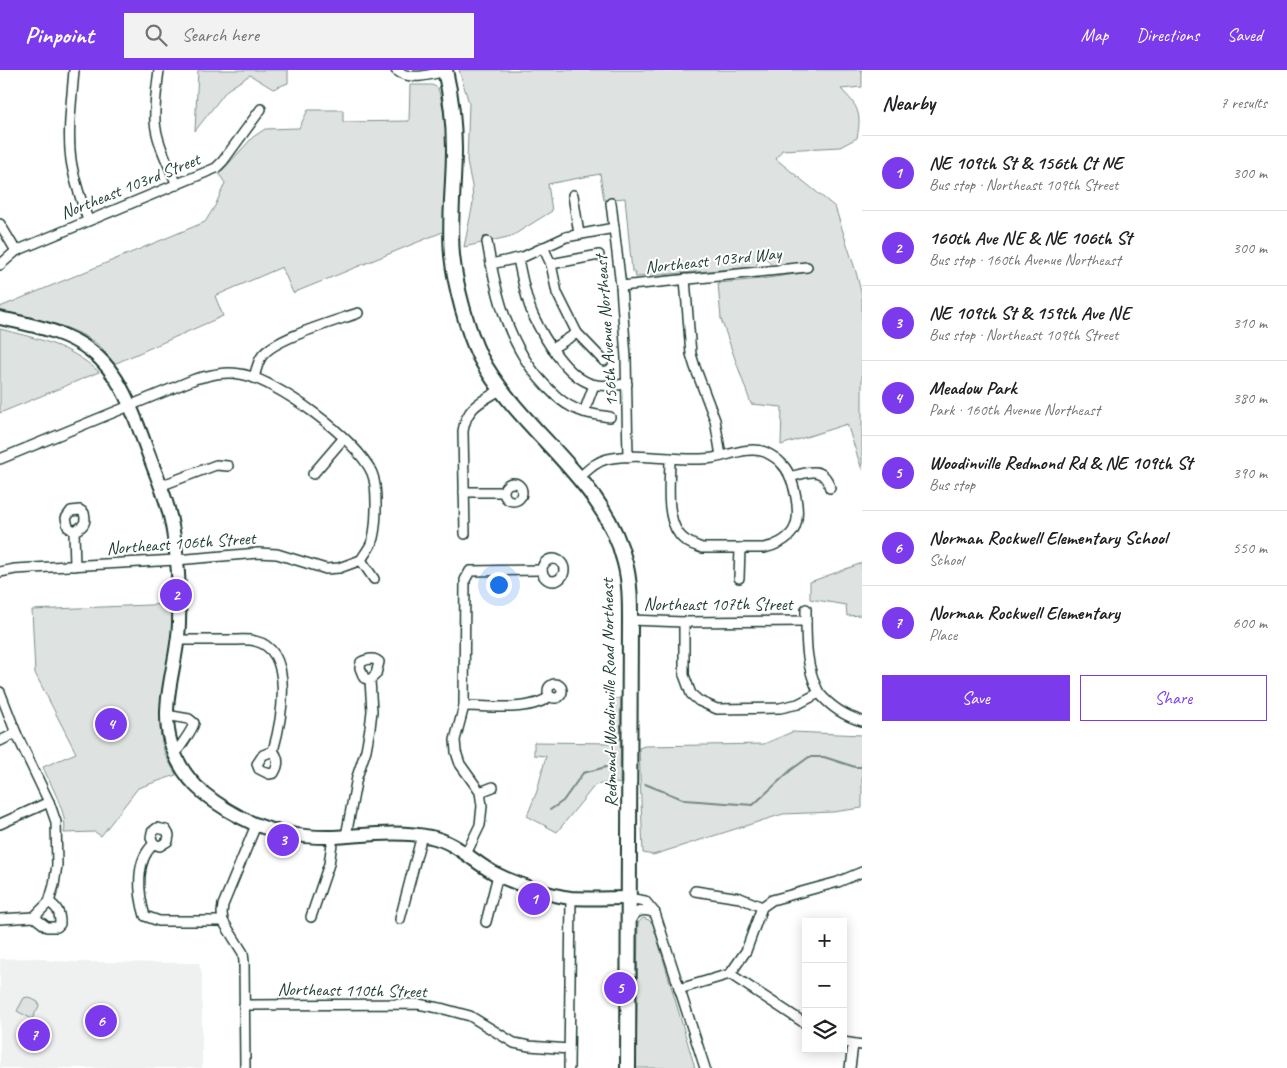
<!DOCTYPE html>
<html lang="en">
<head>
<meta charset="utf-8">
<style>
	:root { --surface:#fff; --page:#f2f2f2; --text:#202124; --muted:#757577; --line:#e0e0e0; --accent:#7c3aed }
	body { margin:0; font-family:Caveat,sans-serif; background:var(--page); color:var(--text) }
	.controls { position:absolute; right:15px; bottom:15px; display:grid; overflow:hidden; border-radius:0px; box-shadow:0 2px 12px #0003 }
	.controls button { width:45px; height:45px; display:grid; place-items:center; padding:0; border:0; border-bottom:1px solid var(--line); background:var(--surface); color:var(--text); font:25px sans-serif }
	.you { position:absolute; left:498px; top:514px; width:18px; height:18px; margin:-12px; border:4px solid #fff; border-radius:50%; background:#1a73e8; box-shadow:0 0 0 8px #1a73e833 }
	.badge { display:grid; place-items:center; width:32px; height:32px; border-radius:50%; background:var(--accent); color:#fff; font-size:16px; font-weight:700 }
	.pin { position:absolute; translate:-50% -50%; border:2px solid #fff; box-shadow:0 1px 5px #0006 }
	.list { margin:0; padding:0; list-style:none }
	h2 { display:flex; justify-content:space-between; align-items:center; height:65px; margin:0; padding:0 20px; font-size:21px }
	h2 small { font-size:16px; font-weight:400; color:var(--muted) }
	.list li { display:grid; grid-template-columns:32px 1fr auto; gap:15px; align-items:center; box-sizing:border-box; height:75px; padding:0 20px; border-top:1px solid var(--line) }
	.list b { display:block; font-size:19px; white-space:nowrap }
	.list p { margin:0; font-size:16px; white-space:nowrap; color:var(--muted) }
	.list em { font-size:16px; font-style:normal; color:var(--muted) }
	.actions { display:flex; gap:10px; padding:15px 20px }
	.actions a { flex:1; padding:11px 0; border:1px solid var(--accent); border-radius:0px; text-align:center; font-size:18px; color:var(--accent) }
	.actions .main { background:var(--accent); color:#fff }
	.icon { flex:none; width:28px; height:28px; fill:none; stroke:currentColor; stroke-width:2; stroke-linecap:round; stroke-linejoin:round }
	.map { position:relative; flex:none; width:862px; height:998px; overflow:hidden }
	header { display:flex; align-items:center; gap:30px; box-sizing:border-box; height:70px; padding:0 25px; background:var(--accent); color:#fff }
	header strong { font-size:24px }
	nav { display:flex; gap:28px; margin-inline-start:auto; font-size:18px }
	.search { width:350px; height:45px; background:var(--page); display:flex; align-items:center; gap:12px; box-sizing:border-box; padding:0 18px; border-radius:0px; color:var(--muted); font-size:19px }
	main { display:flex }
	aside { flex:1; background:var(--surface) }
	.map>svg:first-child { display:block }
	.built { fill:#eef1f0 }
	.green { fill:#dee3e2; stroke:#7e908b }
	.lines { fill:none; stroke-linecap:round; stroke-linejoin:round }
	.stream { stroke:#758883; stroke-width:2 }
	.street-casing { stroke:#1f3d34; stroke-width:12 }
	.secondary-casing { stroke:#1f3d34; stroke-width:16 }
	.primary-casing { stroke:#1f3d34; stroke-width:18 }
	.street { stroke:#fff; stroke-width:9 }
	.secondary { stroke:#fff; stroke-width:12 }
	.primary { stroke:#fff; stroke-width:14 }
	.labels { text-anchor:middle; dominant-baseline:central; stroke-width:4; stroke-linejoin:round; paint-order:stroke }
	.street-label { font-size:18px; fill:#1f3d34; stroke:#fff }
</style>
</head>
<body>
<header>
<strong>Pinpoint</strong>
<div class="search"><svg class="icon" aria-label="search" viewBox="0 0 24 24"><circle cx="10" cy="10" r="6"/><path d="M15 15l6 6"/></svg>Search here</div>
<nav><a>Map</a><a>Directions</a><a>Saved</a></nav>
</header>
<main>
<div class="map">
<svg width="862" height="998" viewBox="0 0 862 998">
	<rect width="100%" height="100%" fill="#fff"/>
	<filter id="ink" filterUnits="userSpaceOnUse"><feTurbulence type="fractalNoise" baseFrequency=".02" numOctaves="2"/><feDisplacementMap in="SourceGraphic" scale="10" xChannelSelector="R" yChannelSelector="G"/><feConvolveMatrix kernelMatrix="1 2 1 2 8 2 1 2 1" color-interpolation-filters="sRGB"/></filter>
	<g filter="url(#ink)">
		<!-- built -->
		<path class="built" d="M40,888L51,891L81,892L199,893L202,904V998H0V889Z"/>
		<!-- green -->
		<g class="green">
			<path d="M198,0H288V13L273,19L250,5L227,20L195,61Z"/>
			<path d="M459,0H862V17L841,19C858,36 862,43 857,68L840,77L782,80L776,89L835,137L856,202L862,226V400L847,354L781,375L782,337L751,334L721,249L718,213L761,209L803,203L805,195L772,196L766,188L758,189L757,194L755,197L636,207L634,201H632L625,128L604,130L600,104L548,114L552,141L512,166L464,177L473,133L472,116L467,92L469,33Z"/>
			<path d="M410,15H432L438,18C452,64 446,113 445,161L293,223L282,197L215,226L223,246L114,294C110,289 106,283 102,278C75,254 33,249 0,241V237L205,152L215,136L225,113L219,104L253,67L265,59L299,58L308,40H343V52L409,51Z"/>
			<path d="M0,259C38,269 68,274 99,302L0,343Z"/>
			<path d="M862,493V545L847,546L846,535L810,529V512Z"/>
			<path d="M172,534C176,583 149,637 165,684C168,691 173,698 176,705L138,718L101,766L95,762L64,763C69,745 50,714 43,697L76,683L35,603L32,540Z"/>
			<path d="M621,627L620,714L612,712L595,715L557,762L527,746L537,721L546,686L534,685V672L614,673V630Z"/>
			<path d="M792,662L862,665V738L833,742L783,744L653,785L643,783L639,678L645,676L764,674Z"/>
			<path d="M643,848L649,850L653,854L695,998H636L638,853Z"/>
			<path d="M28,927L38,932L39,936L32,949L17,941L24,928Z"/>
		</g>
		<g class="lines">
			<!-- stream -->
			<g class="stream">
				<path d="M645,714L685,730L753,735L791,700L809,687H824L855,697H862"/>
				<path d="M550,740L563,731L583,703L606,697"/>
			</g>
			<!-- street casing -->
			<g class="street-casing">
				<g id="street">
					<path d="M74,0C72,29 67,61 71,90C74,111 81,130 88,150"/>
					<path d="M159,0C157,17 154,34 155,52C157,74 169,95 177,115"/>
					<path d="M396,0C409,11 430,5 445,1"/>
					<path d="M573,125L579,164"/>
					<path d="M611,133L621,216L626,288L628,387"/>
					<path d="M0,154L16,181"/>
					<path d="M487,172C496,224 508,277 546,316C554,324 560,331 570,336C582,343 596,345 610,347"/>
					<path d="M543,177L551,194L599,185"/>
					<path d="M518,189C522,207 525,227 533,245C543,267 567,307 592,314C603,317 616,315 627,314"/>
					<path d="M491,194L523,187L566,167L614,158"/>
					<path d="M551,194L557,223L577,263L604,291"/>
					<path d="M0,195L16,181L216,98L223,91L261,39"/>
					<path d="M685,209L691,284L695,297L715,350L721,386"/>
					<path d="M621,216L807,197"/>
					<path d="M553,278L577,263"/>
					<path d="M254,308C256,300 258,291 262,286C275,268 336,251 358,243"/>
					<path d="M584,342L594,315"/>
					<path d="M0,389L195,309C211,305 224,301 240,304C276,309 358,370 372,403C378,417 377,460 371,474C368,480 364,485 361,490"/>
					<path d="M313,404L343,369"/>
					<path d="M790,407C808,402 824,395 830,418"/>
					<path d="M579,408C588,400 595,392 607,389C642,381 679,393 713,388C730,385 749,376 765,382C771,385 777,388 781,393C794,405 803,445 793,461C787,470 775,476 764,478H702C694,475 684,472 679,464C665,446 670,410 670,388"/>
					<circle cx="513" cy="422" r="9"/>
					<path d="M160,416L216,395L228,396"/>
					<path d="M464,422H503"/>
					<path d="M74,461L68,457L66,448L71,441L80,440L84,443C87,453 83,457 74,461L75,496"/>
					<path d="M465,464L463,361C467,336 481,332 500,320"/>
					<circle cx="553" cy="500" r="11"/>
					<path d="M361,490L374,509"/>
					<path d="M0,502L15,499L176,490L258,483L277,484L326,499L339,498L361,490"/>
					<path d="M739,508L740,478"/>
					<path d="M806,539C806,568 805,596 819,623"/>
					<path d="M630,550L684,552L806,551"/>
					<path d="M684,552V605L691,624L699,631L717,639L780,638L798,634L819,623C831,637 844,646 862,651"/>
					<path d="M178,570C196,570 214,570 232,570C239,570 248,569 255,571C296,580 281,653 273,681C279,688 279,695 274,703L269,704L259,699L257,694L263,685L273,681"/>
					<circle cx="555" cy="621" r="7"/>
					<path d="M0,622L16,663L49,732L56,752L57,795L54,815L49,832L34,847"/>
					<path d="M464,636C488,636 532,642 550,626"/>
					<path d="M166,645L189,649L194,653C193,660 179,677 175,685"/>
					<path d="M0,671L16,663"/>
					<path d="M480,722L493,717"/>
					<path d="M0,754L49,732"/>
					<path d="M346,766L357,707L366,680L370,658L372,641L370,610L376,604L379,592C374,587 367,589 361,592L360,598L364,608L370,610"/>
					<path d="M154,774L151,768L152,762L157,758L166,760L169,765L168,771L160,776L154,774C135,790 138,823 145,846L159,851H223"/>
					<path d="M466,784L480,755L482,736L480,722L460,694L456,682L455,670L464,636L465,510L470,501L542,500"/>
					<path d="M695,821L740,828L762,837"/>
					<path d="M628,828L645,831L655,843L705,998"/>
					<path d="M762,837L772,830L838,812L862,802"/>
					<path d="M34,847L47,857H57L60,854C60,843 58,838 49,832"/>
					<path d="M311,847L329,794L333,767"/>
					<path d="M0,849L34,847"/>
					<path d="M400,849L422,765"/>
					<path d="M486,852L498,805"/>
					<path d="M629,852C636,840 643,838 655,843"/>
					<path d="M730,904L746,881L762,837"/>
					<path d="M679,919L730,904L806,954"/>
					<path d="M244,935L418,934L444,939L470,946L514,973L529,976L569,979"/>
					<path d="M843,972L862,975"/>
					<path d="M245,998L244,892L243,883L223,851L222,843L223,835L256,755"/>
					<path d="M569,998L571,828"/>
					<path d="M850,998L853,975"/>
				</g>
			</g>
			<!-- secondary casing -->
			<g class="secondary-casing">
				<path id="secondary" d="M0,248C31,255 66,261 91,281C123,305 136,351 150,388C159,412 169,435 173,461C178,491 180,523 179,553C178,592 160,631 170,670C180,708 206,729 240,747C267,762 303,768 334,767C367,765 399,760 431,767C457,772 475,794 498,805C516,814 552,826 571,828C590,829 609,828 628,828"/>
			</g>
			<!-- primary casing -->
			<g class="primary-casing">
				<path id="primary" d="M445,0C451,26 454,53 454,79C454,114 449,150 452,185C455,215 467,260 480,287C520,362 605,408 625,493C630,512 630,531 630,550L628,998"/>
			</g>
			<!-- street -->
			<use href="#street" class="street"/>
			<!-- secondary -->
			<use href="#secondary" class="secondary"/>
			<!-- primary -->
			<use href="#primary" class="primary"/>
		</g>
	</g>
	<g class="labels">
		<!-- street labels -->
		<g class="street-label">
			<text transform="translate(130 116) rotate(-22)">Northeast 103rd Street</text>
			<text transform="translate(713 190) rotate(-6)">Northeast 103rd Way</text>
			<text transform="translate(606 261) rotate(-94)">156th Avenue Northeast</text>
			<text transform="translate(181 473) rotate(-4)">Northeast 106th Street</text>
			<text x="718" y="534">Northeast 107th Street</text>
			<text transform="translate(609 623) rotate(-91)">Redmond-Woodinville Road Northeast</text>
			<text transform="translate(352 920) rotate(1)">Northeast 110th Street</text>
		</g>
	</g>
</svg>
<div class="controls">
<button>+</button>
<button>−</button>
<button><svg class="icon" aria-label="layers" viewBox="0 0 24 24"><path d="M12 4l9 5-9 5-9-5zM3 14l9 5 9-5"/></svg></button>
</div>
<div class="you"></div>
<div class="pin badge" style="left:534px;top:829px">1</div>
<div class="pin badge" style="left:176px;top:525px">2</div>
<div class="pin badge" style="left:283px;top:770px">3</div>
<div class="pin badge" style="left:111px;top:654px">4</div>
<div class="pin badge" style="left:620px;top:918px">5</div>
<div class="pin badge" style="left:101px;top:951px">6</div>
<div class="pin badge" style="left:34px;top:965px">7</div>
</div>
<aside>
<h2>Nearby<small>7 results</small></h2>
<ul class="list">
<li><span class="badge">1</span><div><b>NE 109th St &amp; 156th Ct NE</b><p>Bus stop · Northeast 109th Street</p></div><em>300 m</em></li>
<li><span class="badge">2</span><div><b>160th Ave NE &amp; NE 106th St</b><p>Bus stop · 160th Avenue Northeast</p></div><em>300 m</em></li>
<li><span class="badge">3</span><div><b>NE 109th St &amp; 159th Ave NE</b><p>Bus stop · Northeast 109th Street</p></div><em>310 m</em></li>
<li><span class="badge">4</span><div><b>Meadow Park</b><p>Park · 160th Avenue Northeast</p></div><em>380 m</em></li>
<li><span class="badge">5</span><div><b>Woodinville Redmond Rd &amp; NE 109th St</b><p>Bus stop</p></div><em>390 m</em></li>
<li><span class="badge">6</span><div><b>Norman Rockwell Elementary School</b><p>School</p></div><em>550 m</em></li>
<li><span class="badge">7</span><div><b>Norman Rockwell Elementary</b><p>Place</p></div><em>600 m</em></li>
</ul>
<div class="actions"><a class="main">Save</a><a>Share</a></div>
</aside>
</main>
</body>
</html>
